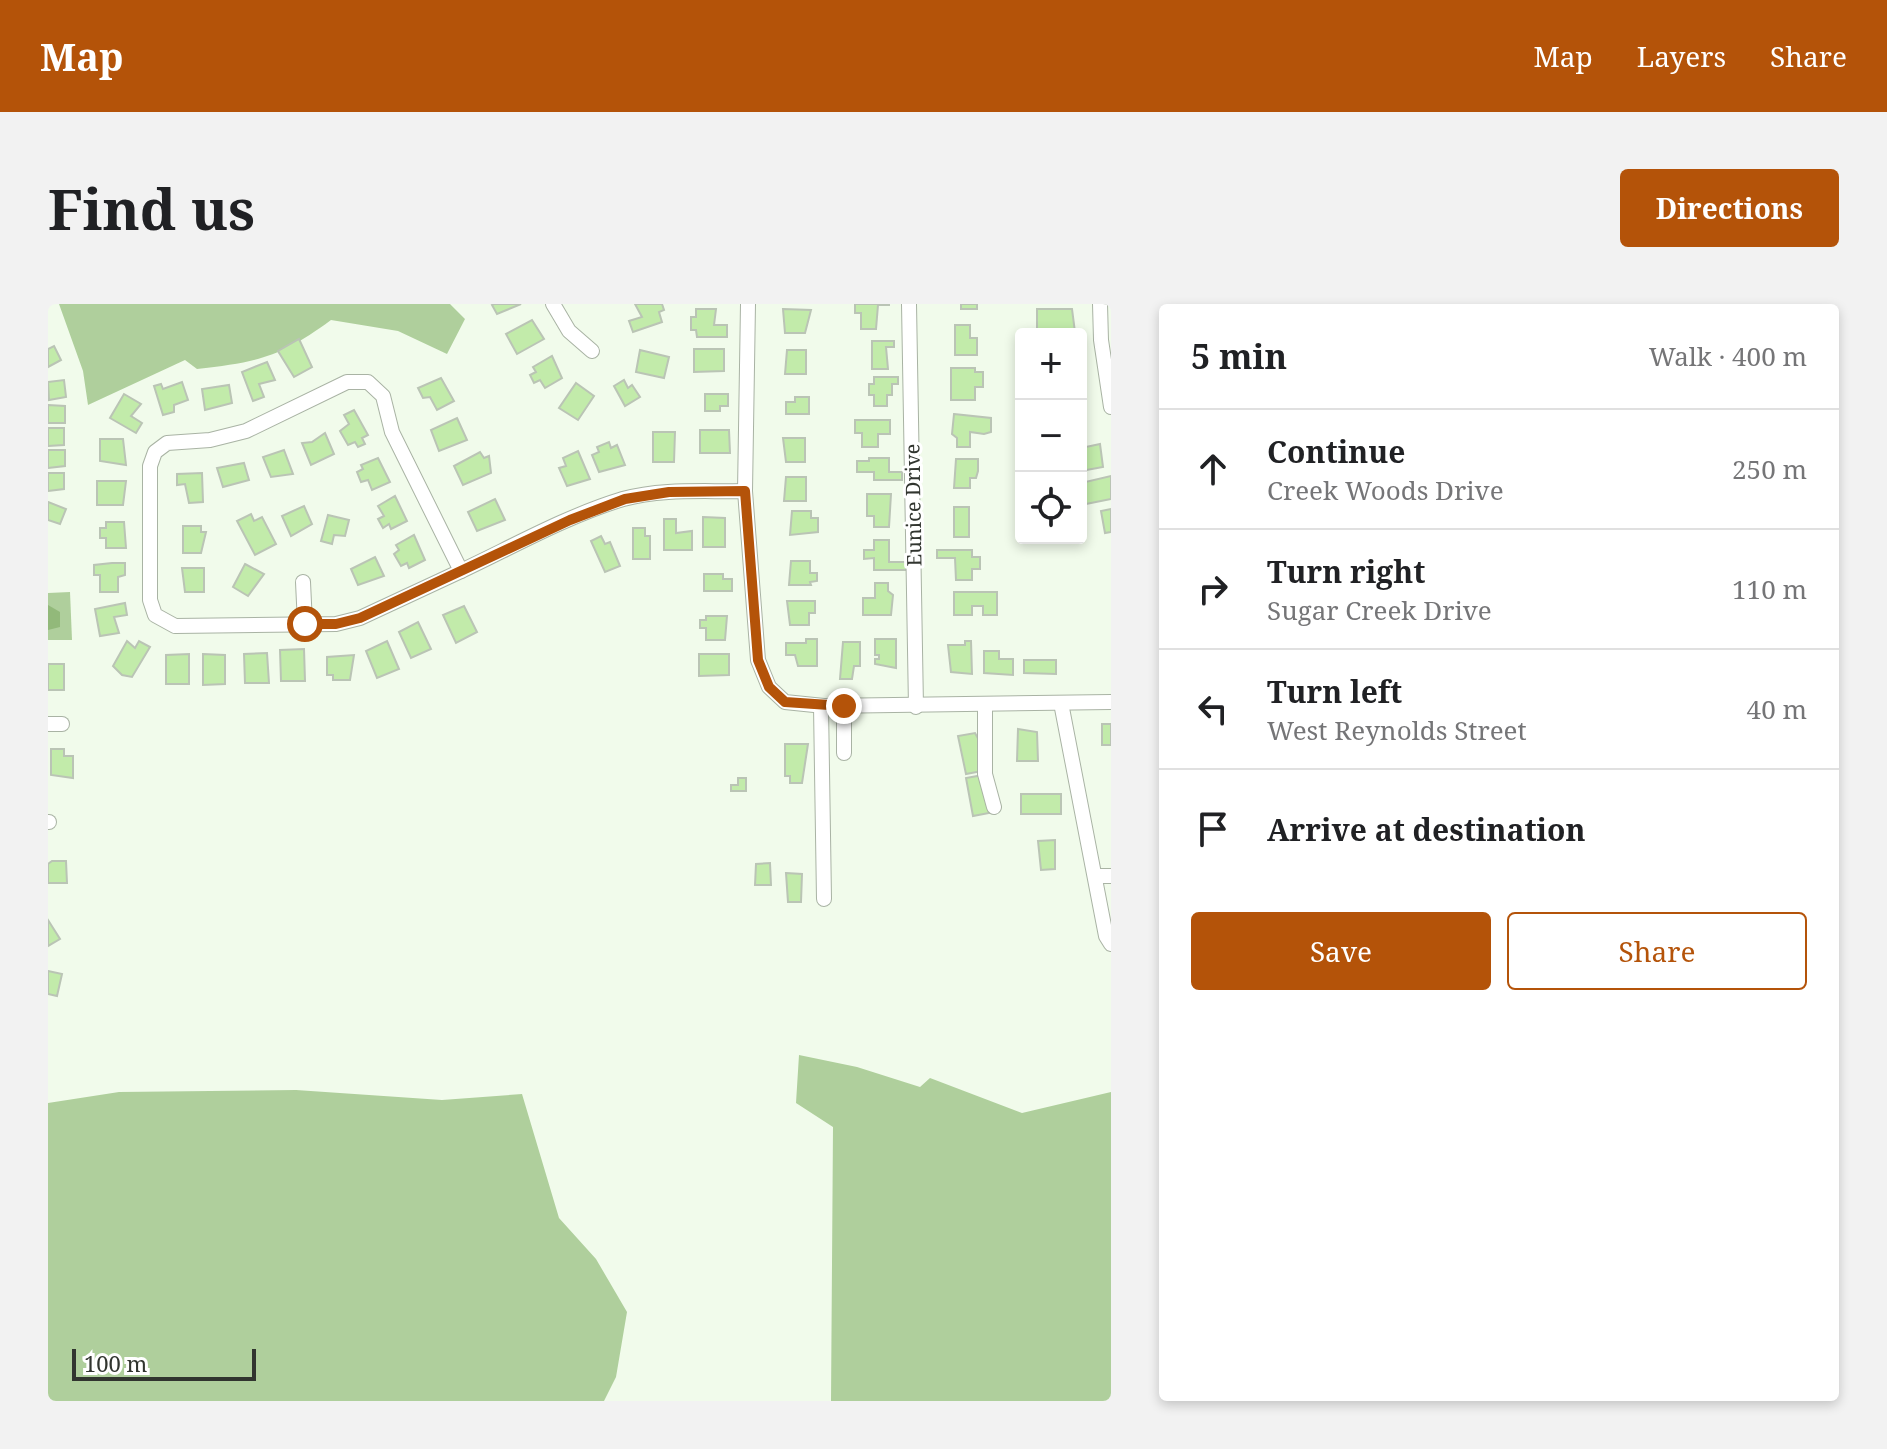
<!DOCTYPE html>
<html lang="en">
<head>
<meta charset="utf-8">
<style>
	:root { --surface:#fff; --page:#f2f2f2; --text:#202124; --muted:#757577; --line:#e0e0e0; --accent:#b45309 }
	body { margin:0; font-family:"Noto Serif",serif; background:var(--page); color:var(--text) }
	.controls { position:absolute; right:24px; top:24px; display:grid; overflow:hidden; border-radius:8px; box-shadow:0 4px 12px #0003 }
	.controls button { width:72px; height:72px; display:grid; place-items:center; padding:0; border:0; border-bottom:2px solid var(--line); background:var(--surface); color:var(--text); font:40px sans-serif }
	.scale { position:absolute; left:24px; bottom:20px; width:184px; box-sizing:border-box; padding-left:8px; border:4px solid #31352f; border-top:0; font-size:22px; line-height:28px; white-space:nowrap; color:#31352f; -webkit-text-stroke:6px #fff; paint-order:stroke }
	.stop { position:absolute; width:24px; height:24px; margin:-18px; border:6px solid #b45309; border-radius:50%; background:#fff }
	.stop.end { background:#b45309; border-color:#fff; box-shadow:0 2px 8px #0008 }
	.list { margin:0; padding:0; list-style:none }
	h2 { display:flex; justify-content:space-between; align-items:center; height:104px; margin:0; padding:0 32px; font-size:34px }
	h2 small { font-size:26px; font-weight:400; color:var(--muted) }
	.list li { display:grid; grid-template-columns:52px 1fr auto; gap:24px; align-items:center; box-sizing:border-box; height:120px; padding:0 32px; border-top:2px solid var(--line) }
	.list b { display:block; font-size:30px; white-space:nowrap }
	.list p { margin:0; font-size:26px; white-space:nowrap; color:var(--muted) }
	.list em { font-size:26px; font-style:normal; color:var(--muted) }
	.actions { display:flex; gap:16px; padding:24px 32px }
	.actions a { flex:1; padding:18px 0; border:2px solid var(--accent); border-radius:8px; text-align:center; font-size:28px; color:var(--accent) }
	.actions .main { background:var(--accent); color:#fff }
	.icon { flex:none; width:44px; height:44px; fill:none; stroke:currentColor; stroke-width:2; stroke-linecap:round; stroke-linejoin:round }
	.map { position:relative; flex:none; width:1063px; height:1097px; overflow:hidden; border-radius:8px }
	header { display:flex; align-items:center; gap:48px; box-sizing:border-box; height:112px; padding:0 40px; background:var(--accent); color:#fff }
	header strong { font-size:38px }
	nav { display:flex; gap:44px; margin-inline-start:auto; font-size:28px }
	.intro { display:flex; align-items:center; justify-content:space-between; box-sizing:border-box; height:192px; padding:0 48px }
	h1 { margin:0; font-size:56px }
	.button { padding:20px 36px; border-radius:8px; background:var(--accent); color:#fff; font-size:28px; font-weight:700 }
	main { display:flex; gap:48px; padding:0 48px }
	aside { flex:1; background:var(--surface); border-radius:8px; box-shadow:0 4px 12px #0003 }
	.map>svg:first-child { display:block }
	.green { fill:#afcf9c }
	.water { fill:#92b97a }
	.building { fill:#c2ebaa; stroke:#bac4b5; stroke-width:2 }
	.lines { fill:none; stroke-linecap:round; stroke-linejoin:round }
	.minor-casing { stroke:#a9b3a4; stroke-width:16 }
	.minor { stroke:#fff; stroke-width:14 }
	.route { stroke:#b45309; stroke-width:10 }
	.labels { text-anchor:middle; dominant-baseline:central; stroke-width:6; stroke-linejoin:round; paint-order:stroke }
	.street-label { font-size:20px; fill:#31352f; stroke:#fff }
</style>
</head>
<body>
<header>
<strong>Map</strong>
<nav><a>Map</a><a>Layers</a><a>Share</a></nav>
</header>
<div class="intro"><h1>Find us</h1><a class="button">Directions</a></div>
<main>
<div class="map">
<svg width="1063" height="1097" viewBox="0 0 1063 1097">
	<rect width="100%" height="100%" fill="#f1fbeb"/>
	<!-- green -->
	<g class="green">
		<path d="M11,0H402L417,15L399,50L350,27L283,16C233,53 210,58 149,65L137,56L40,101L35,67Z"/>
		<path d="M22,288L24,336H0V289Z"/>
		<path d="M751,751L809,763L872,783L882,774L974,809L1063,788V1097H783L785,823L748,799Z"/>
		<path d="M248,786L394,796L474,790L511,914L548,955L579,1008L568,1073L556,1097H0V799L71,788Z"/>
	</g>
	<!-- water -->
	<path class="water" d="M0,301L12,308V323L0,326Z"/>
	<!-- building -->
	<g class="building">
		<path d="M473,0L449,10L444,1L446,0Z"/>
		<path d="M587,0H614L616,6L611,8L614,18L585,28L581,17L594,13Z"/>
		<path d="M807,0H841V1H830L828,25H813V9H807Z"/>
		<rect x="913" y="0" width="16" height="5"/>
		<path d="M648,5H668L666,21H679V33H649L648,26H643V13H648Z"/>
		<path d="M735,5L763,6L757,29H737Z"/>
		<path d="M989,5H1024L1027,28H989Z"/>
		<path d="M484,16L496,35L469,50L458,30Z"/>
		<path d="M907,21H922V34H929V51H907Z"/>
		<path d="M251,35L264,63L246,73L230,47Z"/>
		<path d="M824,37H846V43H838L840,65H824Z"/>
		<path d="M6,42L13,56L0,63V45Z"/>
		<path d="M646,45H676V67L646,68Z"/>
		<path d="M592,46L621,53L616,74L588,68Z"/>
		<path d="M739,46H758V70H737Z"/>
		<path d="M504,52L514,74L497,84L492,76L486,79L482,71L488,68L485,63Z"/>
		<path d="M219,58L227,76L211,80L216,93L205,97L194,68Z"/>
		<path d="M903,64H927V68H935V83H927V96H903Z"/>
		<path d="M826,73H850V80H844V91H839V102H826V91H821V80H826Z"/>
		<path d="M393,74L406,97L389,106L382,93L375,94L370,84Z"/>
		<path d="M16,76L18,93L1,96L0,78Z"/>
		<path d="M576,76L580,84L584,81L592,93L577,102L566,82Z"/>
		<path d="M134,78L140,96L126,101V108L115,111L106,82L113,80L115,85Z"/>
		<path d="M528,79L546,92L530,116L511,104Z"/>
		<path d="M181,81L184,99L157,106L154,85Z"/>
		<path d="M76,90L93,100L83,112L94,119L88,129L62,114Z"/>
		<path d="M657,90H680V102H672V107H657Z"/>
		<path d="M747,93H761V110H738V98H747Z"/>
		<path d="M0,101L17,102V119H0Z"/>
		<path d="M306,106L320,131L314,134L317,140L310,143L307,138L300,141L292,127L301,120L296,111Z"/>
		<path d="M906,110L943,114V128L936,130L922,128V143H909V134L904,130Z"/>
		<path d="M409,114L419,136L391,147L383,126Z"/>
		<path d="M807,116H842V130H830V143H814V129H807Z"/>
		<path d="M0,124H16V141L0,142Z"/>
		<path d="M652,126H681L682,149H652Z"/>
		<path d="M605,128H627L626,158H605Z"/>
		<path d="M277,129L286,150L263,161L254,139L264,138Z"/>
		<path d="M735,134H757V158H738Z"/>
		<path d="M52,135H75L78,161L52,157Z"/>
		<path d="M561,138L563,144L569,141L577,161L551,168L544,151L551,148L549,143Z"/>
		<path d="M1052,140L1055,163L1033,167V144Z"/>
		<path d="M0,146H17V162L0,164Z"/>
		<path d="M236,146L245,170L223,173L215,153Z"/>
		<path d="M530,147L542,175L519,182L511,164L518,162L515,154Z"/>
		<path d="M432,148L436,154L441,152L443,169L415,181L406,162Z"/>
		<path d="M330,154L342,178L324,186L320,176L313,178L309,168L315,165L313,161Z"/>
		<path d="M821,154H841V168H854V176H826V168H809V157H821Z"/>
		<path d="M908,155H930V167L928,174H922V184H906Z"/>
		<path d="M196,159L201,176L175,183L169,164Z"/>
		<path d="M0,169H16V185L0,187Z"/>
		<path d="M154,169L155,198L141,199L137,180L129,181V170Z"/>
		<path d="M1063,172V195L1033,201V179Z"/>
		<path d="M738,173H758V197H736Z"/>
		<path d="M49,177H78L75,201H49Z"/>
		<path d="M819,190H843L841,223H826V212H819Z"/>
		<path d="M347,192L359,217L343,225L341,220L335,224L330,215L336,212L330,202Z"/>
		<path d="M447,195L457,216L429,227L420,208Z"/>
		<path d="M0,198L18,205L12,220L0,216Z"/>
		<path d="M256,202L264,220L243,232L234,212Z"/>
		<rect x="906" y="203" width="15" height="30"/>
		<path d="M1063,205V228L1057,229L1053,207Z"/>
		<path d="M744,207H763V214H770V228L742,231Z"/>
		<path d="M203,210L206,217L214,213L228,240L207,251L189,217Z"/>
		<path d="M280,211L301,216L297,232L286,231L284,240L273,237Z"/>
		<path d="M655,213L677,214V243H655Z"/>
		<path d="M616,215H628V229L644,227V246H616Z"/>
		<path d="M58,218H76L78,244H58V234H52V224H58Z"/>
		<path d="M135,222H153V228H158L153,249H135Z"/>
		<path d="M585,224H597V232H602V255H585Z"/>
		<path d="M366,231L377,256L361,264L359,259L353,262L346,250L351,246L348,241Z"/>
		<path d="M553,232L557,240L562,238L572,262L557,268L543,237Z"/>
		<path d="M826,236H841V258H861V266H826V254L816,255V246H826Z"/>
		<path d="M889,246H924V253H932V265H924V276H908L907,254H889Z"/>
		<path d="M327,253L336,272L310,281L303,265Z"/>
		<path d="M743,257H762V269H769V277L762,278L763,281H741Z"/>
		<path d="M64,259H77V271L70,273V288H52V271H46V261Z"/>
		<path d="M197,260L216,270L200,292L185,283Z"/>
		<path d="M134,264H156V288H137Z"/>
		<path d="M656,270H675V275H684V287H656Z"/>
		<path d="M827,279H840V287L845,291L843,311H815V294H827Z"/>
		<path d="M906,288H949V311H935V302H924V311H906Z"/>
		<path d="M739,297H767V309H761V321H742Z"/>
		<path d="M77,299L79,311L66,313L71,329L52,332L47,305Z"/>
		<path d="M416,302L429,328L408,339L395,311Z"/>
		<path d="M658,312H679L677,336H658V324H652V316H658Z"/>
		<path d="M370,318L383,345L363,354L351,328Z"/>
		<path d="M758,335H769V362H750L747,351H738V339H758Z"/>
		<path d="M827,335H848V364L827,360V355H831V351H827Z"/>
		<path d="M79,337L87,344L91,337L102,343L84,373L74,371L65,362Z"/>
		<path d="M339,337L351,365L329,374L318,347Z"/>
		<path d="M917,337H923L924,370L903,368L900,341H917Z"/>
		<path d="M795,338H812V362H806L804,375H792Z"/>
		<path d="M256,345L257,377H233L232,346Z"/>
		<path d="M936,347H951V355H965V371L936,369Z"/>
		<path d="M219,349L221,379H197L196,350Z"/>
		<path d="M141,350V380H118V351Z"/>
		<path d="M155,350L177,351V380L155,381Z"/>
		<path d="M651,350H681V371L651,372Z"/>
		<path d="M306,351L302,376H285V371H279V353Z"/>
		<path d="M976,356H1008V370L976,369Z"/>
		<rect x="0" y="360" width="16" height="26"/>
		<rect x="1054" y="420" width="9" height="21"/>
		<path d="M970,425L989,428L990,457H969Z"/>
		<path d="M927,429L932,438L934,467L918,470L910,432Z"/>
		<path d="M737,440H760L754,479H742V472H737Z"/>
		<path d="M3,445H16V452H25V474L3,471Z"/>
		<path d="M935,471L941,509L925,512L918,474Z"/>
		<path d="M690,474H698V487H683V481H690Z"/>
		<rect x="973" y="490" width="40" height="20"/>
		<path d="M1007,536V565L993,566L990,537Z"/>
		<path d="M4,557H18L19,579H0V560Z"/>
		<path d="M722,559L723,581H707L708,560Z"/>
		<path d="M738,569L754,570L753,598H740Z"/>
		<path d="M0,616L12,635L0,642Z"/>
		<path d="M0,667L14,670L9,692L0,690Z"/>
	</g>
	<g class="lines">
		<!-- minor casing -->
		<g class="minor-casing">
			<g id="minor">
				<path d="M505,0L521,27L544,47"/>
				<path d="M700,0L697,187L710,356L721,383L737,398L776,402L1063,398"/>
				<path d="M861,0L868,403"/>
				<path d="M1052,0L1053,36L1063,103"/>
				<path d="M299,78H320L335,92L344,128L413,267L312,314L288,320L127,322L107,311L102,296V162L107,148L119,139L162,136L198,127Z"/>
				<path d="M413,267C466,242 519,212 575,195C614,184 657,188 697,187"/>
				<path d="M255,278L257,320"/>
				<path d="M1013,399L1058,632L1063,640"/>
				<path d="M937,401V470L946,503"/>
				<path d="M773,402L776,595"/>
				<path d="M0,420H14"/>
				<path d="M796,449V402"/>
				<path d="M0,518H1"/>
				<path d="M1047,572H1063"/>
			</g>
		</g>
		<!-- minor -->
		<use href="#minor" class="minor"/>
	</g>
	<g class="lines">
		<!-- route -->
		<path class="route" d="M257,320H288L312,314L522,216L577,195L621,188L697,187L710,356L721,383L737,398L796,402"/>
	</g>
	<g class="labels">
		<!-- street labels -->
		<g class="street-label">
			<text transform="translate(865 201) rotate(-91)">Eunice Drive</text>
		</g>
	</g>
</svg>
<div class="controls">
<button>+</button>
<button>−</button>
<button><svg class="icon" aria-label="locate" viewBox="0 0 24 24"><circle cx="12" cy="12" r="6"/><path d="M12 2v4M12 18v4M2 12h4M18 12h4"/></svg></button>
</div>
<div class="scale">100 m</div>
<div class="stop" style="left:257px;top:320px"></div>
<div class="stop end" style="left:796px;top:402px"></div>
</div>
<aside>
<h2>5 min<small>Walk · 400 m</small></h2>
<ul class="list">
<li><svg class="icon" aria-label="ahead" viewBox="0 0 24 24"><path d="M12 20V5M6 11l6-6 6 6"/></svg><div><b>Continue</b><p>Creek Woods Drive</p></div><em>250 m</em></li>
<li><svg class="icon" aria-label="right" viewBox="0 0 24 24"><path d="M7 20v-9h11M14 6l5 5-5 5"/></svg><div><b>Turn right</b><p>Sugar Creek Drive</p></div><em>110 m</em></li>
<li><svg class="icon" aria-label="left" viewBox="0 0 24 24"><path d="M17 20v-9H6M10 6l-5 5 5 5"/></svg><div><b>Turn left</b><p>West Reynolds Street</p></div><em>40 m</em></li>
<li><svg class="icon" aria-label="arrive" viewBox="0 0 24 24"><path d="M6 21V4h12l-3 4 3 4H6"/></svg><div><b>Arrive at destination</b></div></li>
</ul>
<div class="actions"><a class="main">Save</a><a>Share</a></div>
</aside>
</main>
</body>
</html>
